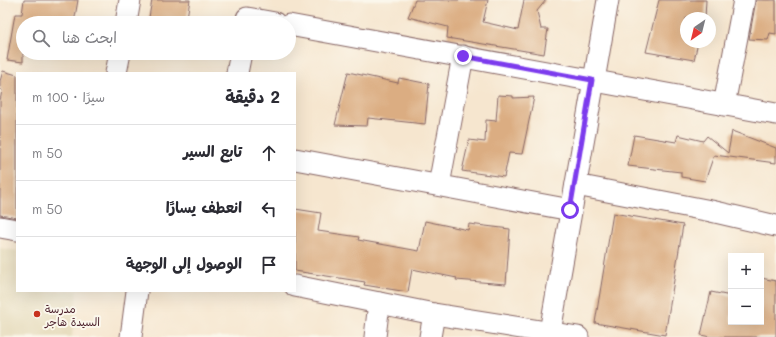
<!DOCTYPE html>
<html lang="ar">
<head>
<meta charset="utf-8">
<style>
	:root { --surface:#fff; --page:#f7f7f7; --text:#2b2b33; --muted:#7c7c81; --line:#e1e1e2 }
	body { margin:0; font-family:Mali,"Playpen Sans Arabic",sans-serif; background:var(--page); color:var(--text); direction:rtl }
	.controls { position:absolute; right:12px; bottom:12px; display:grid; overflow:hidden; border-radius:0px; box-shadow:0 4px 16px #0002 }
	.controls button { width:36px; height:36px; display:grid; place-items:center; padding:0; border:0; border-bottom:1px solid var(--line); background:var(--surface); color:var(--text); font:20px sans-serif }
	.compass { position:absolute; left:680px; top:12px; width:36px; height:36px; border-radius:50%; background:var(--surface); box-shadow:0 4px 16px #0002; rotate:215deg }
	.stop { position:absolute; width:12px; height:12px; margin:-9px; border:3px solid #7c3aed; border-radius:50%; background:#fff }
	.stop.end { background:#7c3aed; border-color:#fff; box-shadow:0 1px 4px #0008 }
	.list { margin:0; padding:0; list-style:none }
	h2 { display:flex; justify-content:space-between; align-items:center; height:52px; margin:0; padding:0 16px; font-size:17px }
	h2 small { font-size:13px; font-weight:400; color:var(--muted) }
	.list li { display:grid; grid-template-columns:26px 1fr auto; gap:12px; align-items:center; box-sizing:border-box; height:56px; padding:0 16px; border-top:1px solid var(--line) }
	.list b { display:block; font-size:15px; white-space:nowrap }
	.list em { font-size:13px; font-style:normal; color:var(--muted) }
	.icon { flex:none; width:22px; height:22px; fill:none; stroke:currentColor; stroke-width:2; stroke-linecap:round; stroke-linejoin:round }
	.map { position:relative; flex:none; width:776px; height:337px; overflow:hidden; direction:ltr }
	.search { position:absolute; background:var(--surface); box-shadow:0 4px 16px #0002; left:16px; top:16px; width:280px; height:44px; display:flex; align-items:center; gap:10px; box-sizing:border-box; padding:0 14px; border-radius:22px; color:var(--muted); font-size:15px }
	.panel { position:absolute; background:var(--surface); box-shadow:0 4px 16px #0002; left:16px; top:72px; width:280px; height:220px; border-radius:0px; direction:rtl }
	.map>svg:first-child { display:block }
	.built { fill:#e5daba }
	.building { fill:#dbad82 }
	.lines { fill:none; stroke-linecap:round; stroke-linejoin:round }
	.minor-casing { stroke:#866564; stroke-width:23 }
	.minor { stroke:#fff; stroke-width:21 }
	.route { stroke:#7c3aed; stroke-width:5 }
	.poi-dot { fill:#c8321e; stroke:#fbf7ec; stroke-width:1.5 }
	.labels { text-anchor:middle; dominant-baseline:central; stroke-width:4; stroke-linejoin:round; paint-order:stroke }
	.poi-label { font-size:11px; fill:#4a1f2b; stroke:#fbf7ec; text-anchor:start }
</style>
</head>
<body>
<div class="map">
<svg width="776" height="337" viewBox="0 0 776 337">
	<rect width="100%" height="100%" fill="#fbf7ec"/>
	<filter id="ink" filterUnits="userSpaceOnUse"><feTurbulence type="fractalNoise" baseFrequency=".025" numOctaves="2"/><feDisplacementMap in="SourceGraphic" scale="8" xChannelSelector="R" yChannelSelector="G"/><feConvolveMatrix kernelMatrix="1 2 1 2 8 2 1 2 1" color-interpolation-filters="sRGB"/></filter>
	<filter id="wash" filterUnits="userSpaceOnUse"><feTurbulence type="fractalNoise" baseFrequency=".012" numOctaves="4" result="noise"/><feDisplacementMap in="SourceGraphic" scale="16" xChannelSelector="R" yChannelSelector="G"/><feGaussianBlur stdDeviation="0.9" result="paint"/><feColorMatrix in="noise" values="0 0 0 0 0 0 0 0 0 0 0 0 0 0 0 0 0 1.4 0 .05"/><feComposite in="paint" operator="in"/></filter>
	<g filter="url(#wash)">
		<rect width="100%" height="100%" fill="#f6e6cf"/>
		<!-- built -->
		<path class="built" d="M0,248L17,251V291H77L72,337H0Z"/>
		<g id="blocks">
			<!-- building -->
			<g class="building">
				<path d="M24,0H78L74,23H23V62L7,60L15,14H22Z"/>
				<path d="M152,0H190L186,23H148Z"/>
				<path d="M415,0H488L483,22L518,30L524,0H546L537,11L541,29H548L544,54L447,38L448,27L408,17Z"/>
				<path d="M659,0H706L705,18H686V42H698L694,60L646,52Z"/>
				<path d="M756,0H776V34L770,33L768,40L749,39Z"/>
				<path d="M3,71L17,75V218L0,215V101L2,90L0,89V81Z"/>
				<path d="M348,72L398,83L399,78L429,84L425,124L368,118L367,126L335,125Z"/>
				<path d="M498,95L513,96V98L534,97L522,154L509,153L504,177L462,171L469,140L485,142L486,120L496,121Z"/>
				<path d="M732,131L776,148V163L714,155L705,181L681,177V172L628,166L634,135L676,142L678,135L703,141L707,136L728,153Z"/>
				<path d="M295,209L321,213L318,231L359,237L358,240L419,251L425,221L468,230L469,224L510,229L506,284L456,280L457,278L412,269L408,292L364,285L365,282L295,271Z"/>
				<path d="M613,213L683,225L665,335L595,323Z"/>
				<path d="M761,278L776,281V337H710L701,335L711,292L731,296V322H761Z"/>
			</g>
		</g>
	</g>
	<g filter="url(#ink)">
		<use href="#blocks" fill-opacity="0" stroke="#866564" stroke-width="1"/>
		<g class="lines">
			<!-- minor casing -->
			<g class="minor-casing">
				<g id="minor">
					<path d="M247,18L275,23"/>
					<path d="M126,23L130,0"/>
					<path d="M289,25L776,114"/>
					<path d="M116,73L120,53"/>
					<path d="M237,73L241,53"/>
					<path d="M724,105L744,0"/>
					<path d="M295,159L571,210"/>
					<path d="M439,185L463,56"/>
					<path d="M576,185L711,211L776,226"/>
					<path d="M0,227L17,230"/>
					<path d="M295,286L434,314L578,337"/>
					<path d="M550,332L608,0"/>
					<path d="M131,337L137,291"/>
					<path d="M375,337L379,303"/>
					<path d="M430,337L434,314"/>
				</g>
			</g>
			<!-- minor -->
			<use href="#minor" class="minor"/>
		</g>
	</g>
	<g class="lines" filter="url(#ink)">
		<!-- route -->
		<path class="route" d="M463,56L592,80L570,210"/>
	</g>
	<!-- markers -->
	<circle class="poi-dot" cx="37" cy="314" r="4"/>
	<g class="labels">
		<!-- poi labels -->
		<g class="poi-label">
			<text x="45" y="308">مدرسة<tspan x="45" dy="13">السيدة هاجر</tspan></text>
		</g>
	</g>
</svg>
<div class="controls">
<button>+</button>
<button>−</button>
</div>
<svg class="compass" viewBox="-18 -18 36 36"><path d="M0-13l5 13h-10z" fill="#e53935"/><path d="M0 13l5-13h-10z" fill="#7c7c81"/></svg>
<div class="stop" style="left:570px;top:210px"></div>
<div class="stop end" style="left:463px;top:56px"></div>
<div class="search"><svg class="icon" aria-label="search" viewBox="0 0 24 24"><circle cx="10" cy="10" r="6"/><path d="M15 15l6 6"/></svg>ابحث هنا</div>
<section class="panel">
<h2>2 دقيقة<small>سيرًا · 100 m</small></h2>
<ul class="list">
<li><svg class="icon" aria-label="ahead" viewBox="0 0 24 24"><path d="M12 20V5M6 11l6-6 6 6"/></svg><div><b>تابع السير</b></div><em>50 m</em></li>
<li><svg class="icon" aria-label="left" viewBox="0 0 24 24"><path d="M17 20v-9H6M10 6l-5 5 5 5"/></svg><div><b>انعطف يسارًا</b></div><em>50 m</em></li>
<li><svg class="icon" aria-label="arrive" viewBox="0 0 24 24"><path d="M6 21V4h12l-3 4 3 4H6"/></svg><div><b>الوصول إلى الوجهة</b></div></li>
</ul>
</section>
</div>
</body>
</html>
